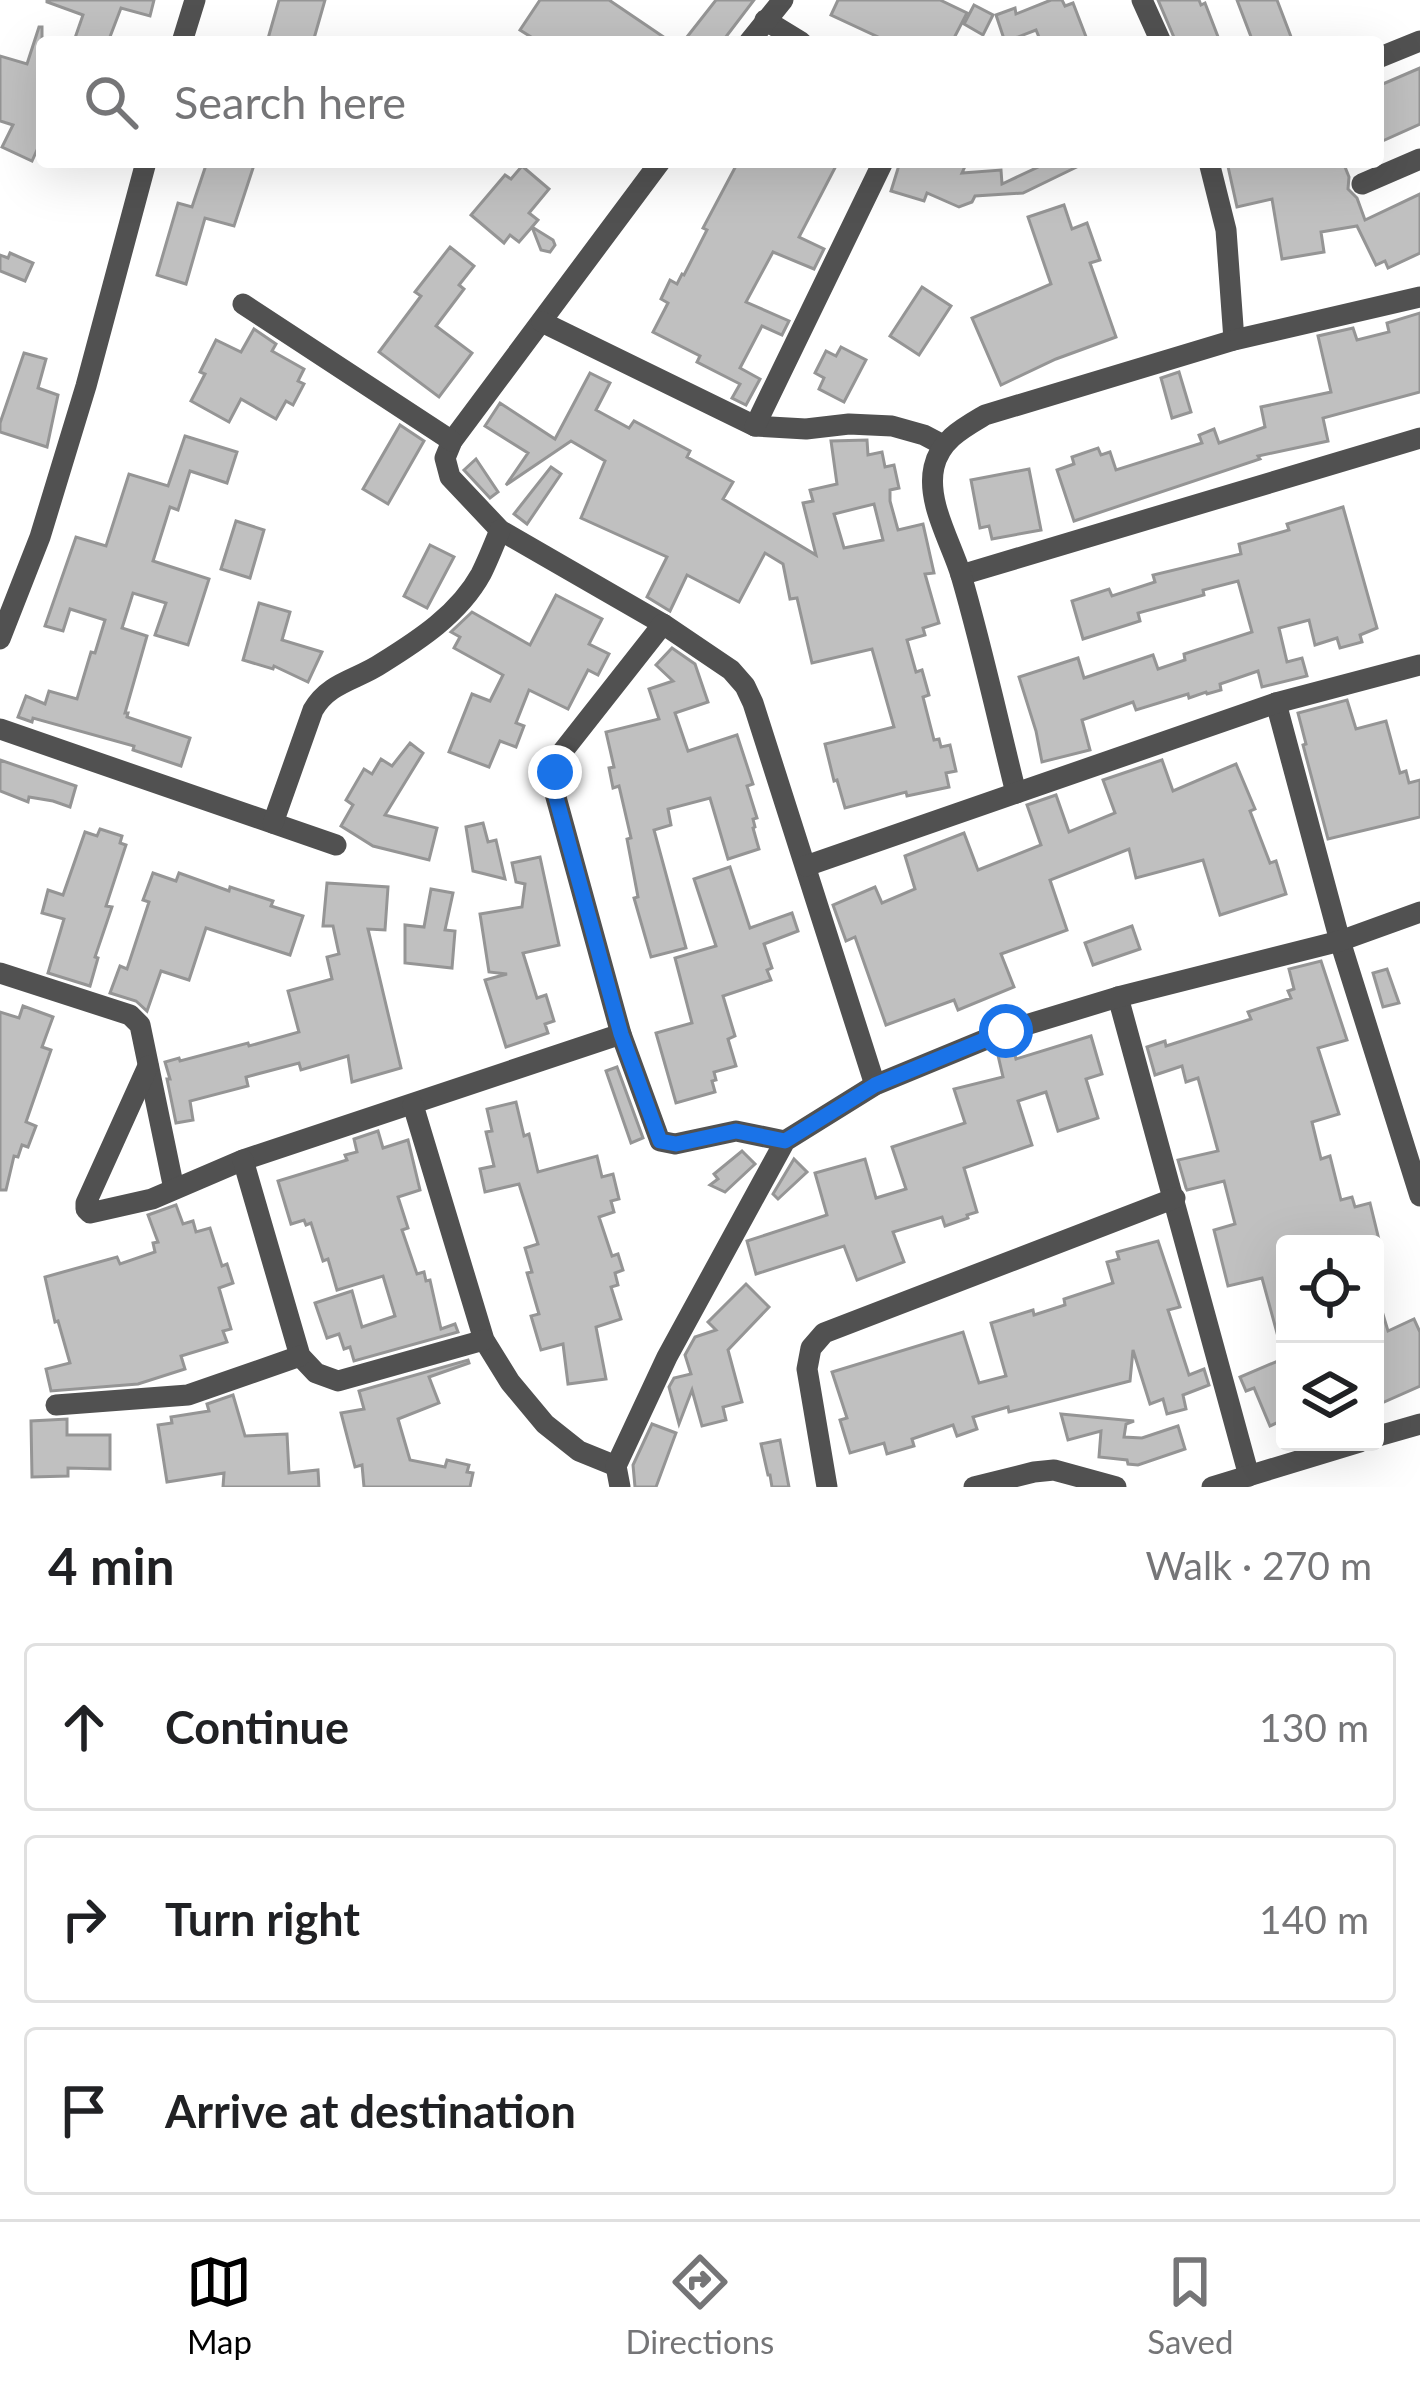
<!DOCTYPE html>
<html lang="en">
<head>
<meta charset="utf-8">
<style>
	:root { --surface:#fff; --page:#f6f6f6; --text:#202124; --muted:#757577; --line:#e0e0e0; --accent:#000 }
	body { margin:0; font-family:Lato,sans-serif; background:var(--page); color:var(--text) }
	.controls { position:absolute; right:36px; bottom:36px; display:grid; overflow:hidden; border-radius:12px; box-shadow:0 12px 48px #0002 }
	.controls button { width:108px; height:108px; display:grid; place-items:center; padding:0; border:0; border-bottom:3px solid var(--line); background:var(--surface); color:var(--text); font:60px sans-serif }
	.stop { position:absolute; width:36px; height:36px; margin:-27px; border:9px solid #1a73e8; border-radius:50%; background:#fff }
	.stop.end { background:#1a73e8; border-color:#fff; box-shadow:0 3px 12px #0008 }
	.list { margin:0; padding:0; list-style:none }
	h2 { display:flex; justify-content:space-between; align-items:center; height:156px; margin:0; padding:0 48px; font-size:51px }
	h2 small { font-size:39px; font-weight:400; color:var(--muted) }
	.list li { display:grid; grid-template-columns:78px 1fr auto; gap:36px; align-items:center; box-sizing:border-box; height:168px; margin:0 24px 24px; padding:0 24px; border:3px solid var(--line); border-radius:12px }
	.list b { display:block; font-size:45px; white-space:nowrap }
	.list em { font-size:39px; font-style:normal; color:var(--muted) }
	.icon { flex:none; width:66px; height:66px; fill:none; stroke:currentColor; stroke-width:2; stroke-linecap:round; stroke-linejoin:round }
	.map { position:relative; flex:none; width:1420px; height:1487px; overflow:hidden }
	.search { position:absolute; background:var(--surface); box-shadow:0 12px 48px #0002; left:36px; right:36px; top:36px; height:132px; display:flex; align-items:center; gap:30px; box-sizing:border-box; padding:0 42px; border-radius:12px; color:var(--muted); font-size:45px }
	.sheet { height:732px; background:var(--surface) }
	nav { display:flex; justify-content:space-around; align-items:center; box-sizing:border-box; height:168px; border-top:3px solid var(--line); background:var(--surface); font-size:33px; color:var(--muted) }
	nav a { display:grid; justify-items:center; gap:6px }
	nav .on { color:var(--accent) }
	.map>svg:first-child { display:block }
	.building { fill:#c0c0c0; stroke:#959595; stroke-width:3; fill-rule:evenodd }
	.lines { fill:none; stroke-linecap:round; stroke-linejoin:round }
	.minor { stroke:#515151; stroke-width:21 }
	.route { stroke:#1a73e8; stroke-width:15 }
</style>
</head>
<body>
<div class="map">
<svg width="1420" height="1487" viewBox="0 0 1420 1487">
	<rect width="100%" height="100%" fill="#fff"/>
	<!-- building -->
	<g class="building">
		<path d="M47,0H154L150,16L121,8L108,42H84L75,38L83,15L47,2Z"/>
		<path d="M279,0H325L313,42H267Z"/>
		<path d="M540,0H609L671,42H539L520,30Z"/>
		<path d="M716,0H754L722,42H683Z"/>
		<path d="M838,0H940L967,13L952,42H889L831,15Z"/>
		<path d="M1051,0H1062L1065,6L1073,3L1088,42H1041L1036,30L1005,42L996,15L1015,8L1016,14Z"/>
		<path d="M1158,0H1199L1201,5L1205,3L1220,42H1176Z"/>
		<path d="M1237,0H1277L1293,42H1253Z"/>
		<path d="M974,5L993,15L983,35L964,24Z"/>
		<path d="M39,27H42V139L32,161L2,147L13,125L0,121V56L27,64Z"/>
		<path d="M1420,68V124L1378,143V86Z"/>
		<path d="M207,162H255L234,226L205,218L186,284L157,275L178,203L192,207Z"/>
		<path d="M738,162H838L799,237L824,249L814,269L773,252L746,302L789,321L782,335L762,326L740,368L760,379L746,405L732,398L740,384L697,362L700,356L653,332L668,303L661,299L670,280L677,284L682,274L684,275L707,230L703,228Z"/>
		<path d="M900,162H967L962,173L1001,170L1002,184L1049,162H1087L1023,193L975,196L972,202L959,207L927,193L924,201L891,191Z"/>
		<path d="M1227,162H1343L1349,177L1348,189L1357,198L1365,220L1420,194V253L1388,268L1385,261L1376,265L1357,226L1321,232L1324,252L1282,259L1272,199L1237,207Z"/>
		<path d="M522,166L549,189L529,213L538,220L532,227L553,240L555,245L550,252L541,250L532,227L519,242L510,235L504,243L471,215L505,175L511,179Z"/>
		<path d="M1064,205L1072,229L1087,223L1100,260L1090,263L1116,337L1056,359L1001,385L972,318L1051,284L1028,217Z"/>
		<path d="M450,247L474,266L459,285L464,289L436,326L472,353L439,397L379,352L421,296L415,292Z"/>
		<path d="M10,253L33,263L25,281L0,271V255L8,258Z"/>
		<path d="M922,287L951,306L919,355L890,336Z"/>
		<path d="M1420,313V392L1323,418L1328,441L1258,456L1260,459L1074,521L1057,470L1074,464L1072,457L1098,448L1101,455L1110,452L1116,470L1202,443L1199,435L1214,429L1219,443L1265,427L1261,407L1331,392L1318,336L1353,328L1357,340L1389,332L1387,323Z"/>
		<path d="M254,329L276,344L272,351L304,369L298,381L304,384L293,405L286,401L276,419L241,399L229,422L191,401L205,374L200,372L216,340L241,352Z"/>
		<path d="M841,347L866,360L844,402L819,389L824,378L815,373L826,351L836,356Z"/>
		<path d="M24,353L46,359L38,388L58,395L47,447L0,432V423Z"/>
		<path d="M1179,372L1191,412L1172,418L1161,378Z"/>
		<path d="M590,373L610,383L596,410L629,428L634,421L690,451L687,457L733,482L723,499L816,555L803,503L813,501L810,490L837,484L831,441L867,440L868,455L882,452L885,467L894,465L899,488L890,490V501L898,530L923,524L934,573L925,574L939,623L923,628L925,635L907,640L916,672L922,670L929,695L923,697L934,740L939,739L941,747L950,745L956,771L946,773L949,787L907,796L906,792L845,808L837,780L834,781L825,744L894,727L872,649L812,663L797,598L790,599L783,564L765,553L739,602L687,575L670,611L647,597L667,557L581,518L605,461L571,441L506,485L528,453L485,426L500,403L555,439ZM874,504L883,540L844,548L834,514Z"/>
		<path d="M400,425L424,441L388,504L363,489Z"/>
		<path d="M185,436L237,452L227,483L190,471L178,510L170,507L153,561L209,579L188,645L155,635L166,603L133,593L122,628L147,636L125,713H128L127,717L190,738L181,766L133,750L134,746L33,718L32,722L18,717L26,696L45,704L49,691L77,699L91,652L95,653L105,620L70,609L63,631L45,626L76,537L106,546L129,474L168,486Z"/>
		<path d="M476,459L498,492L490,498L464,470Z"/>
		<path d="M551,467L561,474L527,524L514,514Z"/>
		<path d="M1029,469L1041,530L992,539L989,526L980,528L971,480Z"/>
		<path d="M1343,507L1377,628L1360,635L1362,642L1340,648L1337,638L1315,645L1309,620L1279,628L1287,662L1302,658L1307,676L1262,687L1258,671L1220,684L1221,690L1207,694L1206,692L1189,698L1188,694L1136,710L1133,702L1082,720L1090,750L1042,762L1036,731L1019,677L1078,658L1084,678L1153,655L1158,669L1185,660L1184,654L1252,632L1238,581L1203,590L1204,595L1138,613L1140,621L1083,639L1072,601L1109,589L1112,596L1155,582L1153,575L1241,554L1239,544L1289,530L1287,524Z"/>
		<path d="M236,521L264,530L250,578L221,569Z"/>
		<path d="M430,545L454,557L427,608L404,596Z"/>
		<path d="M556,595L602,619L589,644L609,654L598,675L588,670L568,709L529,690L516,723L524,726L516,747L500,741L489,767L449,752L472,694L490,701L503,675L454,648L460,637L451,632L472,612L530,645Z"/>
		<path d="M259,603L290,612L282,640L322,652L308,682L274,666L273,669L243,660Z"/>
		<path d="M672,648L695,664L708,702L675,713L688,751L737,735L753,784L747,786L757,818L753,819L755,827L753,828L759,849L728,859L710,798L668,809L671,825L654,830L686,948L651,957L634,898L638,897L627,839L631,838L619,786L613,788L609,768L614,767L606,732L659,719L649,689L673,681L656,665Z"/>
		<path d="M1347,700L1356,729L1386,721L1400,773L1406,771L1409,783L1420,780V817L1328,839L1303,745L1306,744L1298,713Z"/>
		<path d="M410,743L423,753L385,815L437,828L429,860L373,846L341,826L353,805L346,800L364,769L372,774L381,759L392,766Z"/>
		<path d="M0,760L76,786L70,807L53,801L29,797L28,802L0,791Z"/>
		<path d="M1162,760L1173,791L1236,764L1255,809L1250,811L1270,863L1276,861L1286,894L1220,915L1203,860L1136,878L1129,849L1050,880L1067,930L1001,954L1014,987L958,1010L954,1000L886,1025L855,937L846,941L833,905L875,887L882,903L915,889L905,856L964,833L978,870L1041,845L1027,805L1056,795L1069,832L1115,813L1103,780Z"/>
		<path d="M483,823L488,842L496,840L505,879L473,871L466,827Z"/>
		<path d="M100,829L122,836L120,843L126,845L106,906L112,907L95,957L98,958L90,986L48,973L64,919L42,913L48,890L63,895L85,832L97,836Z"/>
		<path d="M540,857L559,945L523,953L537,998L546,995L554,1021L545,1024L548,1033L506,1047L485,980L507,974L489,972L480,914L522,907L525,884L516,882L512,863Z"/>
		<path d="M730,867L750,928L792,913L798,931L764,944L772,968L767,970L771,980L723,996L735,1036L728,1039L736,1066L714,1072L716,1080L712,1081L715,1092L676,1103L656,1033L692,1023L675,958L716,946L694,879Z"/>
		<path d="M153,873L176,881L179,873L229,891L230,887L273,901L271,906L303,916L290,955L206,928L189,980L161,971L147,1011L136,1001L110,993L120,966L127,969L149,902L143,900Z"/>
		<path d="M327,883L388,887L385,930L368,929L401,1068L352,1082L348,1056L301,1070L299,1063L246,1077L248,1086L190,1101L193,1120L176,1123L167,1079H170L165,1062L179,1058L180,1061L248,1043L249,1046L299,1032L288,991L332,979L327,957L339,954L333,926H323Z"/>
		<path d="M431,889L453,893L445,930L455,931L452,968L405,963V925L424,927Z"/>
		<path d="M1132,926L1140,949L1093,965L1085,943Z"/>
		<path d="M1321,961L1347,1040L1318,1048L1339,1114L1312,1122L1321,1159L1330,1156L1341,1200L1352,1197L1355,1207L1370,1203L1380,1244H1285V1344H1280L1262,1278L1228,1286L1214,1230L1235,1224L1224,1181L1187,1190L1186,1188L1178,1160L1218,1151L1198,1078L1186,1082L1182,1066L1155,1075L1147,1047L1165,1041L1166,1046L1251,1019L1248,1012L1291,998L1288,991L1294,989L1289,969Z"/>
		<path d="M1387,969L1399,1003L1383,1007L1373,973Z"/>
		<path d="M23,1006L53,1017L42,1047L51,1050L26,1122L36,1126L28,1147L22,1145L18,1157L14,1156L6,1190H0V1012L19,1018Z"/>
		<path d="M1091,1036L1102,1074L1086,1079L1098,1118L1058,1131L1046,1092L1018,1101L1032,1145L964,1168L977,1212L967,1215L968,1218L945,1226L942,1217L893,1232L904,1262L857,1280L844,1246L756,1274L747,1241L827,1215L815,1173L865,1159L876,1198L906,1189L892,1147L965,1123L954,1089L1003,1077L997,1051L1013,1047L1016,1059Z"/>
		<path d="M617,1067L643,1138L631,1143L606,1071Z"/>
		<path d="M516,1102L524,1136L529,1134L538,1172L597,1156L602,1177L613,1174L619,1199L611,1201L614,1212L599,1217L612,1256L618,1254L623,1270L615,1273L618,1285L611,1287L621,1319L596,1327L606,1379L568,1384L563,1344L541,1350L531,1316L539,1314L527,1273L532,1272L525,1248L538,1244L519,1184L485,1192L480,1169L494,1166L486,1132L492,1131L487,1109Z"/>
		<path d="M378,1131L383,1148L408,1140L420,1190L398,1197L408,1228L402,1230L417,1274L424,1272L426,1281L430,1280L441,1329L455,1324L458,1332L354,1361L350,1347L344,1349L339,1334L327,1338L315,1303L352,1291L362,1327L395,1316L383,1276L337,1290L328,1259L323,1261L311,1223L306,1225L304,1220L291,1224L278,1181L347,1160L345,1155L357,1152L354,1139Z"/>
		<path d="M742,1151L755,1164L725,1192L710,1185L718,1179L714,1174Z"/>
		<path d="M794,1159L807,1172L778,1199L773,1194Z"/>
		<path d="M176,1205L183,1224L193,1221L196,1232L210,1228L222,1266L227,1264L233,1283L219,1288L231,1329L223,1331L227,1342L181,1356L185,1369L138,1384L51,1391L46,1369L70,1363L58,1321L55,1322L45,1277L117,1257L120,1264L155,1252L153,1243L158,1242L148,1215Z"/>
		<path d="M1158,1241L1180,1307L1168,1310L1189,1375L1204,1369L1209,1385L1183,1395L1186,1409L1167,1414L1163,1399L1150,1404L1133,1350L1130,1381L1009,1412L1008,1407L973,1417L977,1429L957,1436L953,1425L912,1439L914,1446L887,1454L884,1443L850,1453L840,1420L847,1418L832,1372L963,1332L979,1383L1006,1376L991,1323L1033,1310L1034,1315L1065,1305L1064,1299L1113,1283L1107,1262L1119,1259L1117,1252Z"/>
		<path d="M746,1284L769,1307L728,1350L742,1402L723,1407L726,1420L702,1426L692,1390L679,1424L669,1387L674,1378L691,1374L685,1355L695,1337L716,1330L708,1322Z"/>
		<path d="M1379,1301L1388,1331L1414,1319L1420,1332V1386L1375,1406V1302Z"/>
		<path d="M1285,1358V1419L1270,1426L1254,1388L1246,1391L1240,1377Z"/>
		<path d="M468,1360L469,1363L429,1377L439,1403L398,1419L410,1460L445,1467L447,1460L469,1465L467,1472L473,1473L470,1487H364L362,1465L355,1467L341,1413L364,1409L359,1391Z"/>
		<path d="M233,1395L245,1436L287,1434L289,1473L318,1470L319,1487H223L224,1473L167,1482L158,1425L172,1423L171,1417L209,1411L207,1404Z"/>
		<path d="M1061,1414L1134,1421L1126,1424L1124,1437L1142,1438L1178,1426L1185,1449L1138,1465L1128,1464L1127,1460L1099,1457L1101,1431L1068,1440Z"/>
		<path d="M67,1419V1435H110V1469L68,1468V1476L32,1477L31,1421Z"/>
		<path d="M652,1424L676,1433L656,1487H635L633,1465Z"/>
		<path d="M780,1440L789,1487H772L770,1475H768L761,1444Z"/>
	</g>
	<g class="lines">
		<!-- minor -->
		<g class="minor">
			<path d="M1142,0L1161,42"/>
			<path d="M765,20L801,42"/>
			<path d="M182,42L195,0"/>
			<path d="M749,42L783,0"/>
			<path d="M1378,58L1420,41"/>
			<path d="M660,162L452,441L445,458L450,477L500,530L663,624L731,670L745,686L753,703L875,1085"/>
			<path d="M1209,162L1226,230L1234,340"/>
			<path d="M1362,184L1420,159"/>
			<path d="M243,304L452,441"/>
			<path d="M542,322L755,426L806,429L849,424L892,426L924,435L943,445"/>
			<path d="M755,426L883,162"/>
			<path d="M961,575L1420,438"/>
			<path d="M663,624L563,751L555,772L554,790L621,1034L660,1141L675,1144L736,1131L785,1141"/>
			<path d="M0,639L40,537L86,386L146,162"/>
			<path d="M1276,703L1340,941L1420,1196"/>
			<path d="M0,729L336,845"/>
			<path d="M1016,793C998,721 982,647 961,575C951,542 926,502 934,467C940,440 963,428 985,415L1234,340L1420,297"/>
			<path d="M273,823L313,710C329,682 357,680 382,663C419,640 459,614 481,574C488,560 494,545 500,530"/>
			<path d="M806,866L1276,703L1420,665"/>
			<path d="M0,973L130,1015L140,1025L174,1189"/>
			<path d="M1118,997L1249,1476"/>
			<path d="M148,1066L86,1203V1209L90,1213L152,1199L243,1160L621,1034"/>
			<path d="M413,1105L484,1340L510,1382L545,1424L579,1451L616,1466"/>
			<path d="M243,1160L300,1356L316,1373L338,1381L484,1340"/>
			<path d="M56,1405L188,1395L300,1356"/>
			<path d="M1375,1437L1420,1424"/>
			<path d="M620,1487L616,1466L667,1357L785,1141L875,1085L1006,1031L1118,997L1340,941L1420,912"/>
			<path d="M827,1487L807,1369L811,1348L824,1333L1175,1198"/>
			<path d="M974,1487L1034,1472L1054,1470L1116,1487"/>
			<path d="M1212,1487L1360,1442"/>
		</g>
	</g>
	<g class="lines">
		<!-- route -->
		<path class="route" d="M555,772L554,790L621,1034L660,1141L676,1144L736,1131L785,1141L875,1085L1006,1031"/>
	</g>
</svg>
<div class="controls">
<button><svg class="icon" aria-label="locate" viewBox="0 0 24 24"><circle cx="12" cy="12" r="6"/><path d="M12 2v4M12 18v4M2 12h4M18 12h4"/></svg></button>
<button><svg class="icon" aria-label="layers" viewBox="0 0 24 24"><path d="M12 4l9 5-9 5-9-5zM3 14l9 5 9-5"/></svg></button>
</div>
<div class="stop" style="left:1006px;top:1031px"></div>
<div class="stop end" style="left:555px;top:772px"></div>
<div class="search"><svg class="icon" aria-label="search" viewBox="0 0 24 24"><circle cx="10" cy="10" r="6"/><path d="M15 15l6 6"/></svg>Search here</div>
</div>
<section class="sheet">
<h2>4 min<small>Walk · 270 m</small></h2>
<ul class="list">
<li><svg class="icon" aria-label="ahead" viewBox="0 0 24 24"><path d="M12 20V5M6 11l6-6 6 6"/></svg><div><b>Continue</b></div><em>130 m</em></li>
<li><svg class="icon" aria-label="right" viewBox="0 0 24 24"><path d="M7 20v-9h11M14 6l5 5-5 5"/></svg><div><b>Turn right</b></div><em>140 m</em></li>
<li><svg class="icon" aria-label="arrive" viewBox="0 0 24 24"><path d="M6 21V4h12l-3 4 3 4H6"/></svg><div><b>Arrive at destination</b></div></li>
</ul>
</section>
<nav>
<a class="on"><svg class="icon" aria-label="map" viewBox="0 0 24 24"><path d="M3 6l6-2 6 2 6-2v14l-6 2-6-2-6 2zM9 4v14M15 6v14"/></svg>Map</a>
<a><svg class="icon" aria-label="directions" viewBox="0 0 24 24"><path d="M12 3l9 9-9 9-9-9zM9 14v-3h6M13 9l2 2-2 2"/></svg>Directions</a>
<a><svg class="icon" aria-label="saved" viewBox="0 0 24 24"><path d="M7 4h10v16l-5-4-5 4z"/></svg>Saved</a>
</nav>
</body>
</html>
